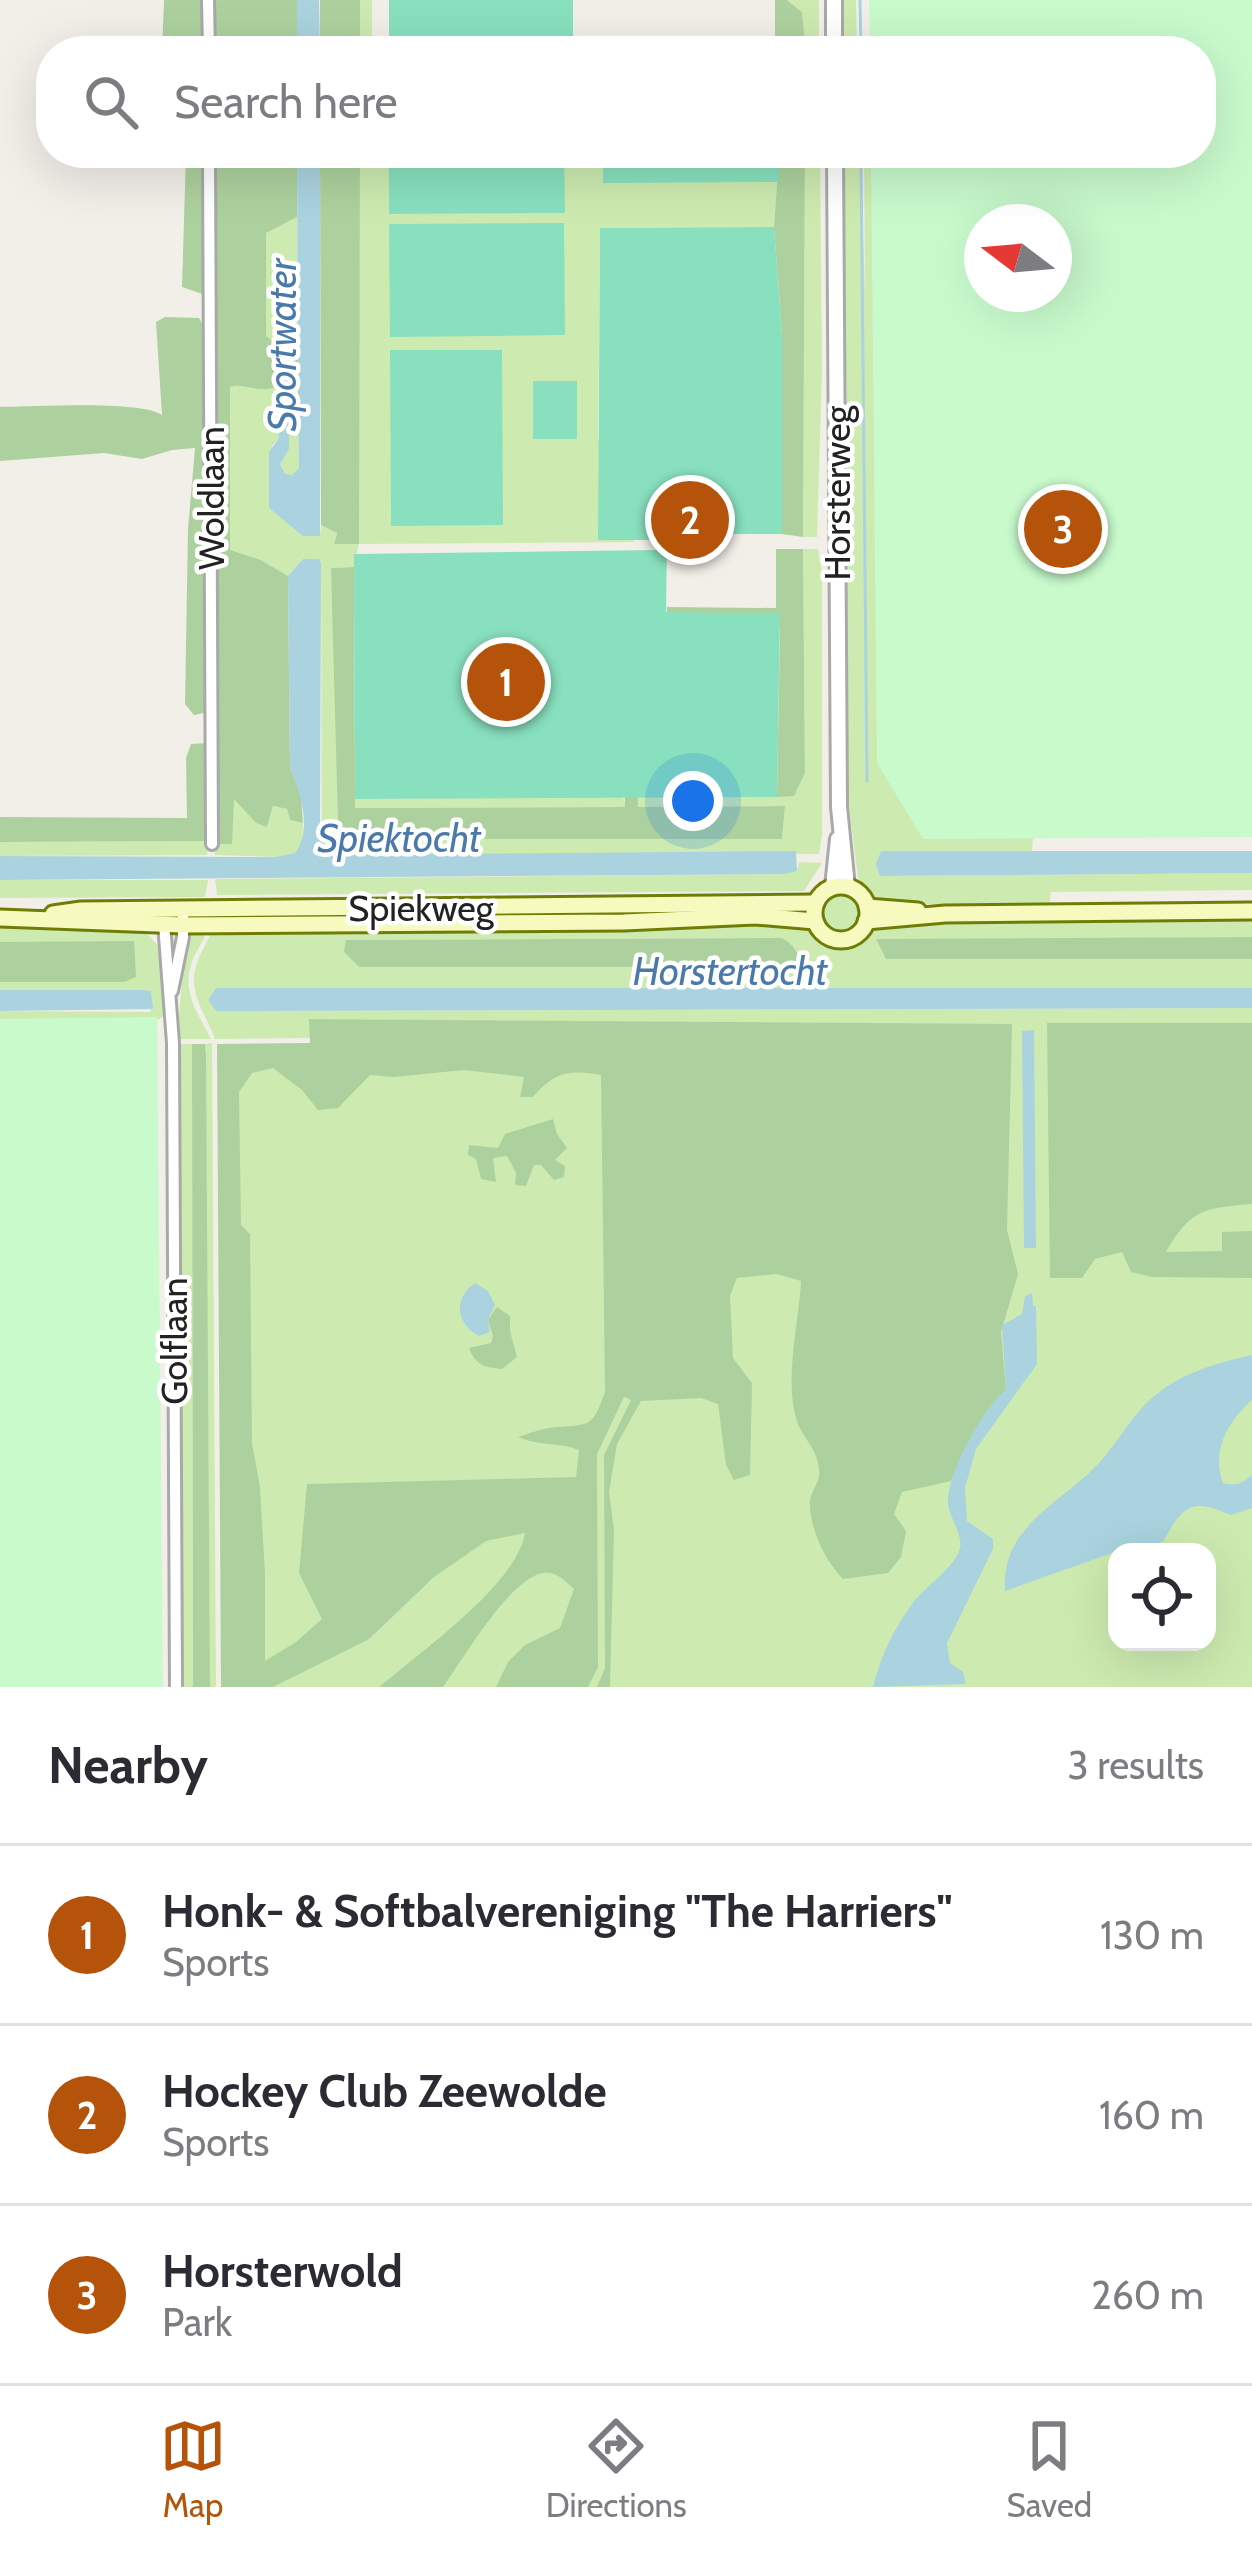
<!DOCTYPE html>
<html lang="en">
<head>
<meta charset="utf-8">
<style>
	:root { --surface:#fff; --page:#f2f2f3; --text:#2b2b33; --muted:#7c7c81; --line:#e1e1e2; --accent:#b45309 }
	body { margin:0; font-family:Cabin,sans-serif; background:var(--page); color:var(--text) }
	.controls { position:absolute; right:36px; bottom:36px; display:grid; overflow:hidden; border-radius:24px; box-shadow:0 12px 48px #0002 }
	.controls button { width:108px; height:108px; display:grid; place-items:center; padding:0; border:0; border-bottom:3px solid var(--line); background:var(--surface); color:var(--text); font:60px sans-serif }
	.compass { position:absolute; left:964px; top:204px; width:108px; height:108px; border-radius:50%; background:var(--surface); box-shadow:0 12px 48px #0002; rotate:286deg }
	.you { position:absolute; left:693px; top:801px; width:42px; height:42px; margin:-30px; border:9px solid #fff; border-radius:50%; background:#1a73e8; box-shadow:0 0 0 18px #1a73e833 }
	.badge { display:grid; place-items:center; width:78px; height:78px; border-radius:50%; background:var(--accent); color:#fff; font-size:39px; font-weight:700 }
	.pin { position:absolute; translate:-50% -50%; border:6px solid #fff; box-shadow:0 3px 12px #0006 }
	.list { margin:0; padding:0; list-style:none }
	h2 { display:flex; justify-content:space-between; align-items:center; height:156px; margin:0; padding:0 48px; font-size:51px }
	h2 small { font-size:39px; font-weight:400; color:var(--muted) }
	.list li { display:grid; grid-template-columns:78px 1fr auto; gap:36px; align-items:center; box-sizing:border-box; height:180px; padding:0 48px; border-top:3px solid var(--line) }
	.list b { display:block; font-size:45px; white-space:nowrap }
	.list p { margin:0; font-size:39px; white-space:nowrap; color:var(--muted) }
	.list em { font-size:39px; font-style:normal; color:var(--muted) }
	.icon { flex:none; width:66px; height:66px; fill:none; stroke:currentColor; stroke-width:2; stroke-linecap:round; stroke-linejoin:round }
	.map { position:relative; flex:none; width:1252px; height:1687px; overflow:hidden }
	.search { position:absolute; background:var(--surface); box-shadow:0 12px 48px #0002; left:36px; right:36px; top:36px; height:132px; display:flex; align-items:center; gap:30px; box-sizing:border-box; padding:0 42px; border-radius:48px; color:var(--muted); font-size:45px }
	.sheet { height:696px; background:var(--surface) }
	nav { display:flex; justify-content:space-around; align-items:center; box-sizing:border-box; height:168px; border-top:3px solid var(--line); background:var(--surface); font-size:33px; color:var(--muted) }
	nav a { display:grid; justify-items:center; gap:6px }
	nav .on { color:var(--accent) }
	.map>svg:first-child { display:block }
	.grass { fill:#cdebb0; fill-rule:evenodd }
	.forest { fill:#add19e; fill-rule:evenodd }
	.park { fill:#c8facc; fill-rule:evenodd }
	.pitch { fill:#88e0be }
	.water { fill:#aad3df; fill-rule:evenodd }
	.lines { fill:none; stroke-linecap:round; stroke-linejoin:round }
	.stream { stroke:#aad3df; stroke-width:3 }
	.minor-casing { stroke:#a9a9a9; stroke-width:16 }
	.tertiary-casing { stroke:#a9a9a9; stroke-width:20 }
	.secondary-casing { stroke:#707d05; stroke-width:21 }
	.minor { stroke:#fff; stroke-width:10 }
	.tertiary { stroke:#fff; stroke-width:14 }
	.secondary { stroke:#f7fabf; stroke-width:15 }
	.labels { text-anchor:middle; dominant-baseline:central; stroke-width:9; stroke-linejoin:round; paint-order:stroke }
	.street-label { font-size:36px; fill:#222; stroke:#fff }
	.water-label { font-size:39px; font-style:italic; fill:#4a7aab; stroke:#fff }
</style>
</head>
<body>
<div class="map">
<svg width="1252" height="1687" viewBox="0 0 1252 1687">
	<rect width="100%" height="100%" fill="#f2efe9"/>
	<!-- grass -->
	<g class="grass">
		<rect x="360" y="0" width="12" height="51"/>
		<path d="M787,0H819V51H806L802,12Z"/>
		<path d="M840,0H856L857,51H840Z"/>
		<path d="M775,42L780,51H594V45Z"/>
		<path d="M360,153H779L774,227L600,228L598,441L634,440V542L359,544L354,567L332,568L338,824L350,839H782L785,806L638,808L637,797L794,795L805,773L803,549H818L822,573V835L819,854L341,855L322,846L321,563L303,559L288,576L261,560L230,551V387C244,382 255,394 277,387L279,438L272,446L269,508L320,536L321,525L337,533L334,543L358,544Z"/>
		<path d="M805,153H820L822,371L817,537H803Z"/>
		<path d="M841,153H860L865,291L864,153H882L1034,821L1032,851H881L880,876L1252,873V890L1051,892L1050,904H891L871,898L859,886L844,767Z"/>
		<path d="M297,217L298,343H276L266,336V232Z"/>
		<path d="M289,411H298L299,468L293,475H285L280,464L289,449Z"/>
		<path d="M234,797L256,822L267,826L273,806L287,809L290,820L303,823L302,844L295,853L275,857L215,855V844Z"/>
		<path d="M623,797L626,807L355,808V799Z"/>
		<path d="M208,841L207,855L0,856V842Z"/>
		<path d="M799,862L822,863L804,891L217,895L215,879L786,874L797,871Z"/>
		<path d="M0,880H208L205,897L0,898Z"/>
		<circle cx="838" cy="914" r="20"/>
		<path d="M1252,920V937L876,940L887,959H1252V988H216L208,1000L216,1011L1252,1008V1687H241L237,1086C249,1057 281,1047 311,1043L800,1024L310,1019L311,1038L215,1039C206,1014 186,991 197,963C201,950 209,941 213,927L761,921L809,927L825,943L839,946L852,943L883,924ZM781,938C793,945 802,953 799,967H360L345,953L347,940ZM1117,1552H1207V1642H1117Z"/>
		<path d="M0,924L143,929L158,946L167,1014L151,1024L0,1023V1011L151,1012L142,990H0V982H123L134,942H0Z"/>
		<path d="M199,929H207C204,943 194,952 191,965C182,993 199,1015 211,1039H177L185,949L189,935Z"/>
		<path d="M212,1043L216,1687H210L205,1044Z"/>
		<path d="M178,1044H192L193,1687H183Z"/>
	</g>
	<!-- forest -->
	<g class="forest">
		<path d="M164,0H203V51H162Z"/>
		<rect x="212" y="0" width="85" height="51"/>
		<rect x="320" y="0" width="40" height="51"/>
		<path d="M775,0H787L802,12L806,51H780L775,42Z"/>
		<path d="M203,153L206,159L205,295L182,287L186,154Z"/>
		<path d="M212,153H297V217L266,233V336L276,343H298V365L278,370L277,387C255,394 244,382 230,387V550L261,560L288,576L290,767L301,795L303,823L290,820L287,809L273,806L267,827L256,823L234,799L232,844H215Z"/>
		<path d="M320,153H360L359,544H334L337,533L321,525Z"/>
		<path d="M779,153H805L803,537L782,534V333L774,227Z"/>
		<path d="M165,317L199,318L205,329L208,712L194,715L185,704L188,529L195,448L172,450L142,459L104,453L0,461V407C35,407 139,400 162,415L156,322Z"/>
		<path d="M776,549H803L805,773L794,796L777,797L780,626L667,622V607L776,608Z"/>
		<path d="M354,567L355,808L625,807L619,639H635L638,807L785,806L782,839H349L338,824L331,568Z"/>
		<path d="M208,743V841L0,842V817L187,818L186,758L191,744Z"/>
		<path d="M1252,937V959H886L876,939Z"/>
		<path d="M782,938C794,945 800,953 800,967H359L344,952L346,940Z"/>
		<path d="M134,941L136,977L124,982H0V942Z"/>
		<path d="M309,1019L1012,1024L1007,1230L1018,1274L1001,1332L1006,1390L987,1412L951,1481L902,1492L894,1514L906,1531L901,1557L888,1573L843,1579C826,1562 809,1528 810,1502C810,1493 818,1485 819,1476C821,1453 805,1441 798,1424C783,1385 799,1322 801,1281L777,1274L737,1278L730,1296L733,1358L752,1383L750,1475L734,1480L726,1465L718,1404L701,1398L641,1401L617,1444L609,1492L614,1530L610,1687H597L605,1668L604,1455L631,1400L624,1397L597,1454L598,1667L588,1687H496L508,1662L525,1645L560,1628L574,1589C564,1580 555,1570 542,1573C507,1582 464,1658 443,1687H379C419,1653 517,1584 525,1533L486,1541L434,1577L369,1639L273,1687H221L217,1044L310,1043ZM273,1068L302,1090L318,1110L338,1108L370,1075L394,1077L464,1070L524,1077L520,1097H533C553,1073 569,1069 601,1075L605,1392C593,1426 591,1425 556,1427C544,1428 530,1433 518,1437C538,1446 559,1442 579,1450L576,1477L307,1484L299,1573L322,1619L296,1642L265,1661V1574L260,1487L252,1443L250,1234L241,1225L239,1092L252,1073Z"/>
		<path d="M1047,1023H1252V1204C1204,1208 1191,1209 1166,1252L1222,1251V1232L1252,1231V1278L1152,1277L1131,1272L1122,1252L1095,1259L1082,1278H1050Z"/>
		<path d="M192,1044H205L206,1056L210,1687H193Z"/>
		<path d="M553,1119L557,1134L567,1148L555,1160L565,1166L564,1177L554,1180L541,1165H534L526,1186L515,1185L516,1173L507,1156L493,1158L496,1182L481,1179L476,1159L468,1155L469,1145L498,1148L505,1134Z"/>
		<path d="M497,1307L510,1316V1331L517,1357L502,1369C484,1367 476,1366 469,1348L491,1343L493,1336L488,1320Z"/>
	</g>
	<!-- park -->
	<g class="park">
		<path d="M869,0H1252V837L923,839L877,763L871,153H1201V51H870ZM982,222H1054V294H982Z"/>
		<path d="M157,1017L163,1687H0V1019Z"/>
	</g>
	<!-- pitch -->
	<g class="pitch">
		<rect x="389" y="0" width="184" height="51"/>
		<path d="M389,153H564L565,213L389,214Z"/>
		<path d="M603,153H779V182L603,183Z"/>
		<path d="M564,223L565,335L390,337L389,224Z"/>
		<path d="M774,227L782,333V534H675V540L667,541L666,612L780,614L777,797L355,799L354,554L657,550V540H598L600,228Z"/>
		<path d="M390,350H502L503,525L391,526Z"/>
		<rect x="533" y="381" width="44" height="58"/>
	</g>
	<!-- water -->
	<g class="water">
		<path d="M297,0H319L320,51H297Z"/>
		<path d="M297,153H320V536H303L269,508V452L279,438L278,370L281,365L289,369V405L298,404ZM289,411H298L299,468L292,475L285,474L280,464L289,449Z"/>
		<path d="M303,559H319L321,563L320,837L329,851L341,855L796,851L797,871L786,874L0,880V856L275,857L295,853C313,829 300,792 290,767L288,576Z"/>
		<path d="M881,851H1252V873L880,876L876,864Z"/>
		<path d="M216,988H1252V1008L216,1011L208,1000Z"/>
		<path d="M0,990H142L151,991L153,1009L0,1011Z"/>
		<path d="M1034,1030L1036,1248H1024L1022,1031Z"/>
		<path d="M475,1283L488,1291L495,1305L488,1320L490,1332L479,1336C456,1324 453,1298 475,1283Z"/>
		<path d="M1032,1293L1033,1306H1036L1037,1364L976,1449L965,1488L967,1521L993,1539V1549L947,1643L950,1663L963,1672L966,1684L873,1687C881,1656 893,1630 912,1604C924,1587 955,1568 960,1548C963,1534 949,1518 948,1503C947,1473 983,1409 1006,1389L1002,1325L1022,1314L1025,1296Z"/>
		<path d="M1252,1355V1400C1228,1421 1211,1451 1223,1483C1236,1486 1242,1484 1252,1475V1508L1231,1515C1191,1498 1184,1504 1163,1542L1115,1552L1005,1591C1000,1522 1069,1501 1105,1456C1127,1429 1136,1408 1166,1387C1190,1371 1223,1361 1252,1355Z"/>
	</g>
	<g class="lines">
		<!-- stream -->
		<g class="stream">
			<path d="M860,0L861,51"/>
			<path d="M861,153L867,781"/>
		</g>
		<!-- minor casing -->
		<g class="minor-casing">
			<g id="minor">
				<path d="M208,0L209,51"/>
				<path d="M209,153L212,844"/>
				<path d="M164,923L173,1043L176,1687"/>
				<path d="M172,991L183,937V910"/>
			</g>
		</g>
		<!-- tertiary casing -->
		<g class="tertiary-casing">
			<g id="tertiary">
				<path d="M834,0V51"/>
				<path d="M835,153L839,807L847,887"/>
				<path d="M833,887L838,839"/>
			</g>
		</g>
		<!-- secondary casing -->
		<g class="secondary-casing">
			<g id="secondary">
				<circle cx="841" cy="913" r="27"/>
				<path d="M867,907L918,911"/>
				<path d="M53,914L81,910L816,903"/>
				<path d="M0,918L183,925L624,922L755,916L815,921"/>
				<path d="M866,921L945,914L1252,911"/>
			</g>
		</g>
		<!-- minor -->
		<use href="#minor" class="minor"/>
		<!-- tertiary -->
		<use href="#tertiary" class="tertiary"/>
		<!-- secondary -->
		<use href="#secondary" class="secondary"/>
	</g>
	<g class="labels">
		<!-- street labels -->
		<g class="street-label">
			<text transform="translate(837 493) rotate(-90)">Horsterweg</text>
			<text transform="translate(211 498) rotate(-90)">Woldlaan</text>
			<text x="421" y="908">Spiekweg</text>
			<text transform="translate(174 1341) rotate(-90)">Golflaan</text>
		</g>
		<!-- water labels -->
		<g class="water-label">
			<text transform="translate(282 345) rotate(-90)">Sportwater</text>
			<text x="399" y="838">Spiektocht</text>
			<text x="730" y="971">Horstertocht</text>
		</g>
	</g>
</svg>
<div class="controls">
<button><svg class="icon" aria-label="locate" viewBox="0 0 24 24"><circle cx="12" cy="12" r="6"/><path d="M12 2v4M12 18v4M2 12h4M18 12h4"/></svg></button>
</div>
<svg class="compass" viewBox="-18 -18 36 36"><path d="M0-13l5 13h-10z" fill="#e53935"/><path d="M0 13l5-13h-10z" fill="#7c7c81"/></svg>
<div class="you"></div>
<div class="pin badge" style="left:506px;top:682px">1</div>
<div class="pin badge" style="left:690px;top:520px">2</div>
<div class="pin badge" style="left:1063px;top:529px">3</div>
<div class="search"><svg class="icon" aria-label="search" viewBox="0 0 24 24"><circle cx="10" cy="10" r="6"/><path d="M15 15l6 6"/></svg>Search here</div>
</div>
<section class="sheet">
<h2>Nearby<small>3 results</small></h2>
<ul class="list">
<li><span class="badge">1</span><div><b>Honk- &amp; Softbalvereniging &quot;The Harriers&quot;</b><p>Sports</p></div><em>130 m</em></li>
<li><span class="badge">2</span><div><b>Hockey Club Zeewolde</b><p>Sports</p></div><em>160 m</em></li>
<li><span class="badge">3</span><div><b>Horsterwold</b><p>Park</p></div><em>260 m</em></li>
</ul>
</section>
<nav>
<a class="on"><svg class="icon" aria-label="map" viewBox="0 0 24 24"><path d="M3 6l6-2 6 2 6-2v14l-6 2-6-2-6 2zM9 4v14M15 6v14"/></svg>Map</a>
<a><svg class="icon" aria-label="directions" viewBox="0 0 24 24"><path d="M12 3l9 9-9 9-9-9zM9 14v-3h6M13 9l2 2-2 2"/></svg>Directions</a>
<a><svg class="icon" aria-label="saved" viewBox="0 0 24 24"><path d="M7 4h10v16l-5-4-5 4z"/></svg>Saved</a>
</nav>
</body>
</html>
